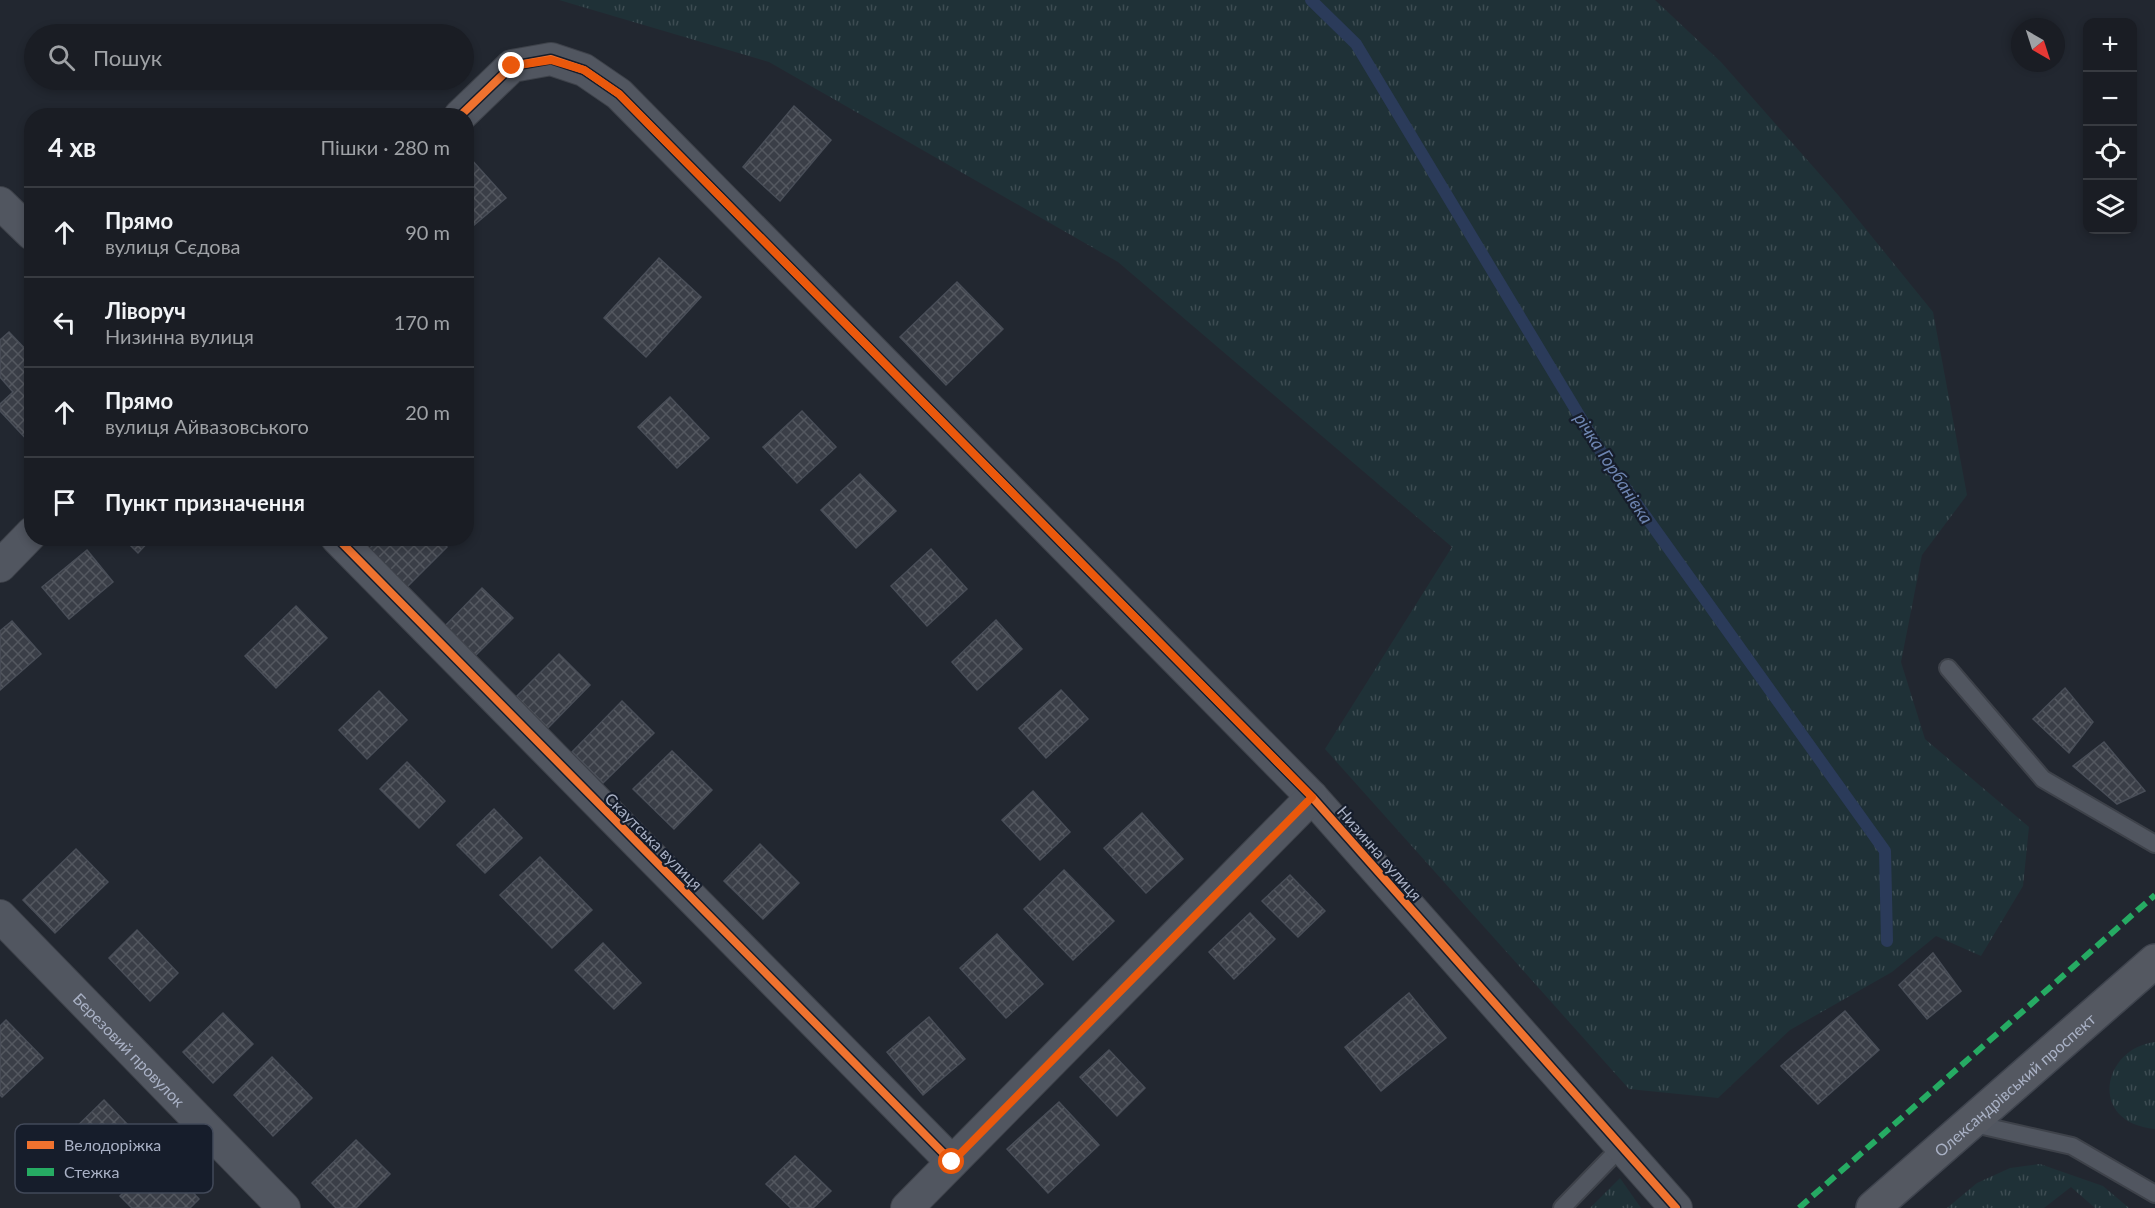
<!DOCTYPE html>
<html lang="uk">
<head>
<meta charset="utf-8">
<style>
	:root { --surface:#1a1d24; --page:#272a31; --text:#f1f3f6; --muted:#9fa2a6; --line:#383b41 }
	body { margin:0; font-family:Lato,sans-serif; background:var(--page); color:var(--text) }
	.controls { position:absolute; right:18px; top:18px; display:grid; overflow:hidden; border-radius:12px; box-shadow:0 3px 9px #0003 }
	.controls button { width:54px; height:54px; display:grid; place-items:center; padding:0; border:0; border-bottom:2px solid var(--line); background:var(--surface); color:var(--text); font:30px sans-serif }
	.compass { position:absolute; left:2011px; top:18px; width:54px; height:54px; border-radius:50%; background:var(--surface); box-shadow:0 3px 9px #0003; rotate:141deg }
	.stop { position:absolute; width:18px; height:18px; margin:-14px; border:4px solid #ea580c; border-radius:50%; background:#fff }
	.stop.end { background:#ea580c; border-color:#fff; box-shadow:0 2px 6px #0008 }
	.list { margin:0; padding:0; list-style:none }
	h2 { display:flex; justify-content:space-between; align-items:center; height:78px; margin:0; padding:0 24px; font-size:26px }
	h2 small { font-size:20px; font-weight:400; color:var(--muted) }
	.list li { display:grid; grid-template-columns:39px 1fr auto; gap:18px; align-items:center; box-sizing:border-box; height:90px; padding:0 24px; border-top:2px solid var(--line) }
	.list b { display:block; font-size:22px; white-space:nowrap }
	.list p { margin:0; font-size:20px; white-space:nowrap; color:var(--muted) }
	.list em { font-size:20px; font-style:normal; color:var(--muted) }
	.icon { flex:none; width:33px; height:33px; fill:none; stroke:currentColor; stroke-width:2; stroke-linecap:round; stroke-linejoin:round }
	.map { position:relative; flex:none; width:2155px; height:1208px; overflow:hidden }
	.search { position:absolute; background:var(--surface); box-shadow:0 3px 9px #0003; left:24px; top:24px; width:450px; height:66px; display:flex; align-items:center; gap:15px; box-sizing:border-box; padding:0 21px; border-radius:33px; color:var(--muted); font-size:22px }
	.panel { position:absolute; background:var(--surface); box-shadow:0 3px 9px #0003; left:24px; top:108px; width:450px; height:438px; border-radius:24px }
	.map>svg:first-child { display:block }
	.grass { fill:url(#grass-tufts) }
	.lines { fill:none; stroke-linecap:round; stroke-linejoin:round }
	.stream { stroke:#2b3b5a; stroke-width:12 }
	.building { fill:url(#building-cross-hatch); stroke:#494e58; stroke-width:1.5 }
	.lane-casing { stroke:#3e424a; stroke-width:20 }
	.street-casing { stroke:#3e424a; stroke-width:34 }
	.primary-casing { stroke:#3f444e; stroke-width:36 }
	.lane { stroke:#515660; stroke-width:16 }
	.street { stroke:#515660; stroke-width:32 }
	.primary { stroke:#545861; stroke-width:33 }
	.quiet { stroke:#26ab63; stroke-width:6; stroke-dasharray:12 6; stroke-linecap:butt }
	.cycleway-casing { stroke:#161d2b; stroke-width:11 }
	.cycleway { stroke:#ef722f; stroke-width:8 }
	.route { stroke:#ea580c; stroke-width:8 }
	.labels { text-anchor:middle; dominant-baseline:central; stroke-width:4.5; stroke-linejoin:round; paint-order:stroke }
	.street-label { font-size:16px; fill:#a9b1c5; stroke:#161d2b }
	.water-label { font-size:18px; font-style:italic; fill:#6e85b1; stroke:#161d2b }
	.key { fill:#161d2b; stroke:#424959; stroke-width:1.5 }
	.key-label { font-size:16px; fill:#a9b1c5 }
</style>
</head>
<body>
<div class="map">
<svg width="2155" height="1208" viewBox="0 0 2155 1208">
	<defs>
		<pattern id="grass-tufts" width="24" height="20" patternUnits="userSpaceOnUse" patternTransform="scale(1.5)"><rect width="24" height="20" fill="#1f3137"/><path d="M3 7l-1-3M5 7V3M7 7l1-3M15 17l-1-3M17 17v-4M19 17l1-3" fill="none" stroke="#3d4c52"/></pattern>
		<pattern id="building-cross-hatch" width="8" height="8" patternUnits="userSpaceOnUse" patternTransform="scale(1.5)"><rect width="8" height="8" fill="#3a3e47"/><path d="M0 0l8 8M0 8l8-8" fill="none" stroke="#545860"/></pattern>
	</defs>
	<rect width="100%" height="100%" fill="#222730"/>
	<!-- grass -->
	<g class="grass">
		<path d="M559,0H1655L1721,62L1839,196L1933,312L1967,495L1922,555L1901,662L1925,739L2029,827L2023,886L1981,956L1936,936L1892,972L1790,1030L1718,1098L1629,1089L1325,749L1452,547L1118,262L769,62Z"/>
		<path d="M2155,1042V1129C2087,1123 2102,1048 2155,1042Z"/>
		<path d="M2040,1164L2103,1186L2129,1208H2095L2071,1187L2044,1208H1947L1977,1183L2010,1168Z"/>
		<path d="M1620,1178L1641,1208H1590Z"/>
	</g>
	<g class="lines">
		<!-- stream -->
		<path class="stream" d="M1311,0L1356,44L1609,465L1885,851L1887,941"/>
	</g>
	<!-- building -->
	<g class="building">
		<path d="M794,106L831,140L780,201L743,167Z"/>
		<path d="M341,109L348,116H334Z"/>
		<path d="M470,158L506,198L466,232V161Z"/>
		<path d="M659,258L701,297L646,357L604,318Z"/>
		<path d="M957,282L1003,329L946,385L900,337Z"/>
		<path d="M9,332L32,356V445L0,411V404L13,392L0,377V340Z"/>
		<path d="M670,397L709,438L677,468L638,427Z"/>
		<path d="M802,411L836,447L797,483L763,447Z"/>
		<path d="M860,474L896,511L856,548L821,510Z"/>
		<path d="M123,538H152L138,553Z"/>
		<path d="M380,538H438L447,547L404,590L366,552Z"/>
		<path d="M931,549L967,589L927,626L891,586Z"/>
		<path d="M87,550L113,582L69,619L42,587Z"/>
		<path d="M482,588L513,618L475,656L445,626Z"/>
		<path d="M296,606L327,638L276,688L245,656Z"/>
		<path d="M996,620L1022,649L977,690L952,662Z"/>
		<path d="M12,621L41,654L0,690V631Z"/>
		<path d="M559,654L590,685L547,729L515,698Z"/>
		<path d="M2065,688L2093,722L2069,753L2033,719Z"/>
		<path d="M1061,690L1088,719L1046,758L1019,728Z"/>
		<path d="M379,691L407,720L367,759L339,730Z"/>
		<path d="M622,701L654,733L603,783L572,752Z"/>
		<path d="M2104,742L2145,791L2117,804L2073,766Z"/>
		<path d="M672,751L712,790L674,829L633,789Z"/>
		<path d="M407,762L445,801L419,828L380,789Z"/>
		<path d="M1033,791L1070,832L1040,860L1002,820Z"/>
		<path d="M494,809L522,838L485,873L457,845Z"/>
		<path d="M1142,813L1183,859L1146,893L1104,848Z"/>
		<path d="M760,844L799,883L763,919L724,881Z"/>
		<path d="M76,849L108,882L55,933L23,900Z"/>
		<path d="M540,857L592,910L552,948L500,895Z"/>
		<path d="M1064,870L1114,921L1073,960L1024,909Z"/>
		<path d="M1290,875L1325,911L1298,937L1262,901Z"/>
		<path d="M1250,913L1275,939L1234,979L1209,952Z"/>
		<path d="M137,930L178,973L150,1001L109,958Z"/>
		<path d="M997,934L1043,984L1006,1018L960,968Z"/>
		<path d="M603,943L641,983L614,1009L575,970Z"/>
		<path d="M1933,953L1961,991L1927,1019L1899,985Z"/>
		<path d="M1409,993L1446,1038L1381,1091L1345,1047Z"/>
		<path d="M1845,1011L1879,1050L1818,1104L1781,1066Z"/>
		<path d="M223,1013L253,1044L213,1083L183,1052Z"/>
		<path d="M929,1017L965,1059L923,1095L887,1052Z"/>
		<path d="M6,1020L43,1058L2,1097L0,1095V1026Z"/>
		<path d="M1109,1050L1145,1088L1117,1116L1080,1077Z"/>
		<path d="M272,1057L312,1098L273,1136L234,1095Z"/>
		<path d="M104,1100L127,1124L85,1165L62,1141Z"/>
		<path d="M1059,1102L1099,1145L1048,1193L1007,1149Z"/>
		<path d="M356,1140L390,1174L356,1208H336L312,1183Z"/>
		<path d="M795,1156L831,1191L813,1208H791L766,1184Z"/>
		<path d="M160,1158L199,1199L190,1208H132L120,1196Z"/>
	</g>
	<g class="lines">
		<!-- lane casing -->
		<g class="lane-casing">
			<g id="lane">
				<path d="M1948,668L2043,779L2155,844"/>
				<path d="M1970,1123L2072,1146L2155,1194"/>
				<path d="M1562,1208L1621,1147"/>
			</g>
		</g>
		<!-- street casing -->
		<g class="street-casing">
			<g id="street">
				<path d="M460,116L512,66L551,59L584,70L619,94L1312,797L1676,1208"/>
				<path d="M0,203L32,234"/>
				<path d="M337,538L952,1162"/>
				<path d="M0,566L32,533"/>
				<path id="s1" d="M0,916L284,1208"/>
				<path d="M907,1208L1312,797"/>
			</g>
		</g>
		<!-- primary casing -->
		<g class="primary-casing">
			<g id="primary">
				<path id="s2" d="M1873,1208L2155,961"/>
			</g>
		</g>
		<!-- lane -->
		<use href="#lane" class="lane"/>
		<!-- street -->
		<use href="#street" class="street"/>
		<!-- primary -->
		<use href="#primary" class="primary"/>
		<!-- quiet -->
		<path class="quiet" d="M1799,1208L2155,895"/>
		<!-- cycleway casing -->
		<g class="cycleway-casing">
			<g id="cycleway">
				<path d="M460,116L512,66L551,59L584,70L619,94L1312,797L1676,1208"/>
				<path d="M337,538L952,1162"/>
			</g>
		</g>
		<!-- cycleway -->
		<use href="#cycleway" class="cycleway"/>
	</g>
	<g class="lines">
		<!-- route -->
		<path class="route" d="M512,66L551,60L584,70L619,94L1312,797L952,1162"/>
	</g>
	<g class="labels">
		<!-- street labels -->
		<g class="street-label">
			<text transform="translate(654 841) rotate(45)">Скаутська вулиця</text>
			<text transform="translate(1380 853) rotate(49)">Низинна вулиця</text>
			<text stroke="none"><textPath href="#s1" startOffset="186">Березовий провулок</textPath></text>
			<text stroke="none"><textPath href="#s2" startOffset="188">Олександрівський проспект</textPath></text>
		</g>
		<!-- water labels -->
		<g class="water-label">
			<text transform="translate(1614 468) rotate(57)">річка Горбанівка</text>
		</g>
	</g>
	<!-- legend -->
	<rect x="15" y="1124" width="198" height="69" rx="9" class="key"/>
	<rect x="27" y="1141" width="27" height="8" fill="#ef722f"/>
	<rect x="27" y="1168" width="27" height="8" fill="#26ab63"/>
	<g class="key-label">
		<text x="64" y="1151">Велодоріжка</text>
		<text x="64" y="1178">Стежка</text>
	</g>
</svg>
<div class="controls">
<button>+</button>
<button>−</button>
<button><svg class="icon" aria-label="locate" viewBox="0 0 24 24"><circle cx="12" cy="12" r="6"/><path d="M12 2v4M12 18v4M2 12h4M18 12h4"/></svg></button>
<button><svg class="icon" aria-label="layers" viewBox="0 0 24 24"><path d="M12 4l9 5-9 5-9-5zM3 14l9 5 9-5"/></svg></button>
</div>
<svg class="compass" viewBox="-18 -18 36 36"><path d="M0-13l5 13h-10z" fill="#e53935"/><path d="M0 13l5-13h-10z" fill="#9fa2a6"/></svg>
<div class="stop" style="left:952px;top:1162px"></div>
<div class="stop end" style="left:512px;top:66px"></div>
<div class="search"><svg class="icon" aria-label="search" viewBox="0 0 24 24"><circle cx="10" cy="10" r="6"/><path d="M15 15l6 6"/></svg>Пошук</div>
<section class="panel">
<h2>4 хв<small>Пішки · 280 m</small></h2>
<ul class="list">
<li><svg class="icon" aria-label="ahead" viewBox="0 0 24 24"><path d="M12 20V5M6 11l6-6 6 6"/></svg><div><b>Прямо</b><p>вулиця Сєдова</p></div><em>90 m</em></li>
<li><svg class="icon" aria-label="left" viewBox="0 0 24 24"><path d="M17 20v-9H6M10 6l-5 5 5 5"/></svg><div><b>Ліворуч</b><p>Низинна вулиця</p></div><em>170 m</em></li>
<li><svg class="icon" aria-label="ahead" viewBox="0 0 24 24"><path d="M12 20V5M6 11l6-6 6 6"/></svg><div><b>Прямо</b><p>вулиця Айвазовського</p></div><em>20 m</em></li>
<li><svg class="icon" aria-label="arrive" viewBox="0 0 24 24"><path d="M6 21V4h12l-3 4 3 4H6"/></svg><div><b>Пункт призначення</b></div></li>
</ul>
</section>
</div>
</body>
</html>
